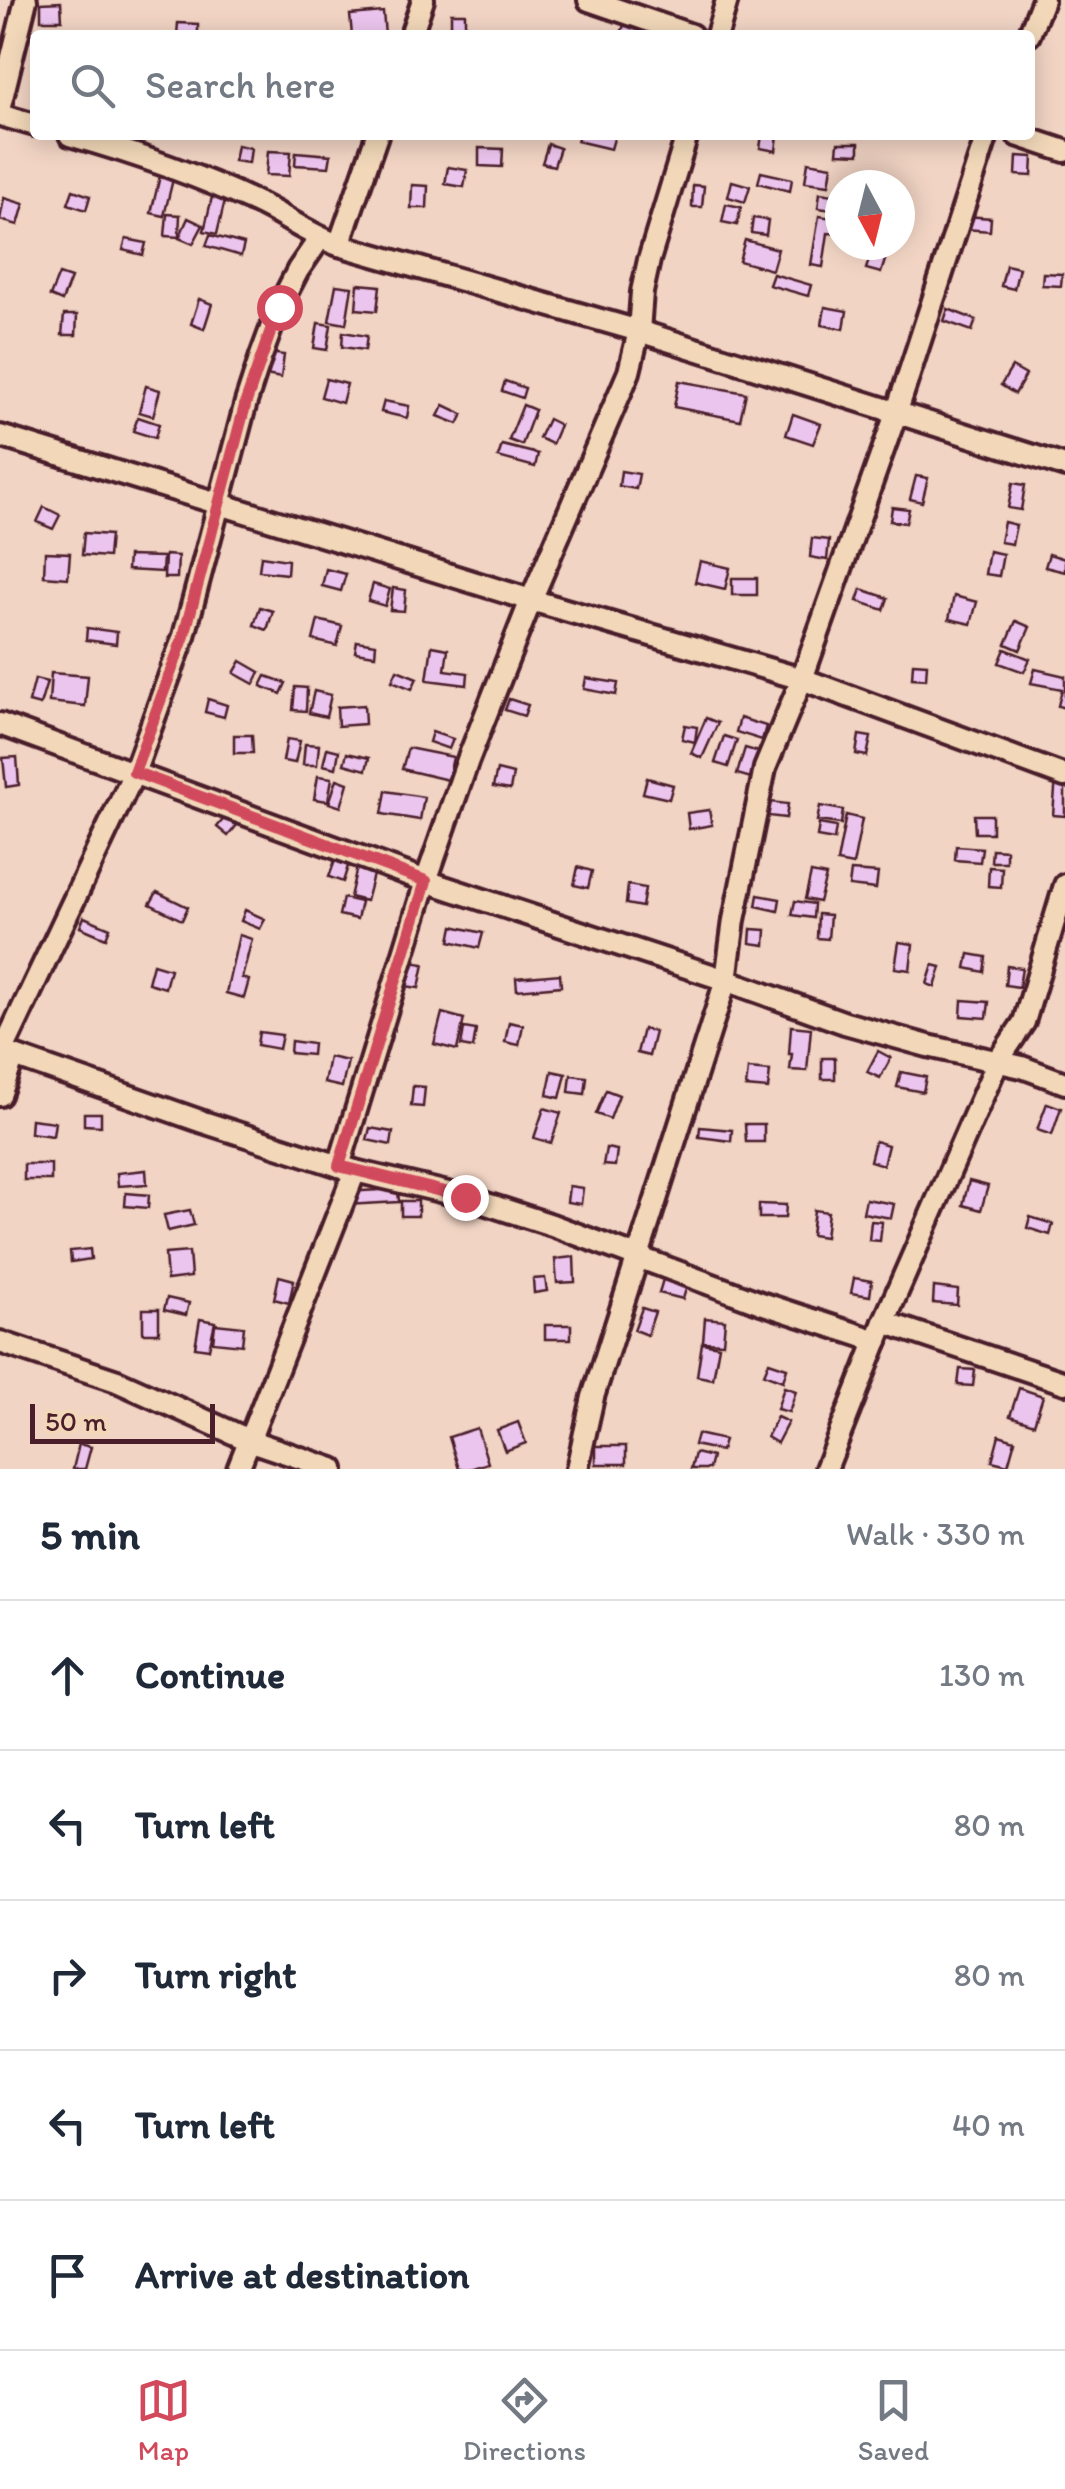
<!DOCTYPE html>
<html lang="en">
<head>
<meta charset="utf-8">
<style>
	:root { --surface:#fff; --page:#f2f2f3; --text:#1f2937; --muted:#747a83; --line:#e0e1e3; --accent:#d1495b }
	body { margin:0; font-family:Itim,sans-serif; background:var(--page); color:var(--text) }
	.compass { position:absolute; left:825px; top:170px; width:90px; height:90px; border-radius:50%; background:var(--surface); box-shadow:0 5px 25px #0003; rotate:173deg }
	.scale { position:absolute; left:30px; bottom:25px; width:185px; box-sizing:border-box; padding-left:10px; border:5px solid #4a1f2b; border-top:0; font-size:28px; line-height:35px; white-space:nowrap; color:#4a1f2b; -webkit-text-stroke:8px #f2d8b9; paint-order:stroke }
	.stop { position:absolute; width:30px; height:30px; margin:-22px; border:8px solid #d1495b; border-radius:50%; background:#fff }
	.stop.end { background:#d1495b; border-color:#fff; box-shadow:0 2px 10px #0008 }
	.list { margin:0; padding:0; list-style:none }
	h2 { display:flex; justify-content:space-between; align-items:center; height:130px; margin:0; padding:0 40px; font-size:42px }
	h2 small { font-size:32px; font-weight:400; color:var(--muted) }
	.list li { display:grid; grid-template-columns:65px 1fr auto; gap:30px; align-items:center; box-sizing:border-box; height:150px; padding:0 40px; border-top:2px solid var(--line) }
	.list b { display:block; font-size:38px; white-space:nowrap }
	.list em { font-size:32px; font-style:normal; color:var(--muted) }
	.icon { flex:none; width:55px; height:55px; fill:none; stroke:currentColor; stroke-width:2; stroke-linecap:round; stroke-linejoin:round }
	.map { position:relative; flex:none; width:1065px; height:1469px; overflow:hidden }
	.search { position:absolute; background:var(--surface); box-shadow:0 5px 25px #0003; left:30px; right:30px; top:30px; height:110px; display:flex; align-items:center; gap:25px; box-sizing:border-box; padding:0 35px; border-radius:10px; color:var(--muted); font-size:38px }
	.sheet { height:880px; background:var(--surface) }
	nav { display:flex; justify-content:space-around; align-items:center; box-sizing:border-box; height:140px; border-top:2px solid var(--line); background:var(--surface); font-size:28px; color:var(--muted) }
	nav a { display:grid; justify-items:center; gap:5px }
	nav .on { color:var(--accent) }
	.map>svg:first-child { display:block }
	.building { fill:#ecc5ee; stroke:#4a1f2b; stroke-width:2.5 }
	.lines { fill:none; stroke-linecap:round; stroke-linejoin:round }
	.street-casing { stroke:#4a1f2b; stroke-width:28 }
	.street { stroke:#f2d8b9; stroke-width:20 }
	.route { stroke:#d1495b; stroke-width:12 }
</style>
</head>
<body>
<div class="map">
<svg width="1065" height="1469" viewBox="0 0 1065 1469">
	<rect width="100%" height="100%" fill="#f1d4c4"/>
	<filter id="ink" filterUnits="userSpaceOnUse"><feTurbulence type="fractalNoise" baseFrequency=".01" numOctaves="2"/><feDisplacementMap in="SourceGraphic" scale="20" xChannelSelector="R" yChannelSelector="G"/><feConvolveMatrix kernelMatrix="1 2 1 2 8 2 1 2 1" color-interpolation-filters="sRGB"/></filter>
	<g filter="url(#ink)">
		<!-- building -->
		<g class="building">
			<path d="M61,2L62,20H41V3Z"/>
			<path d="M383,12L385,35H352L350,15Z"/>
			<rect x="451" y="13" width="14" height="22"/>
			<path d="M628,16L648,24L643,35H620Z"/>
			<path d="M178,23L198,24V35H177Z"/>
			<path d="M579,135H615L611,149L577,141Z"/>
			<path d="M762,135H778L776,151L760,148Z"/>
			<path d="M838,143H859V154L837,153Z"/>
			<path d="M548,144L560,148L554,166L542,163Z"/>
			<path d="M237,145L251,148L249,163L234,161Z"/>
			<path d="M479,148L503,149L502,167L479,166Z"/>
			<path d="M268,151L291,152L289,176L266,175Z"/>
			<path d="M296,152L331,155L329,167L295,165Z"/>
			<path d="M1017,156L1033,157L1032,176L1016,175Z"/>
			<path d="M808,162L832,166L829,185L805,182Z"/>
			<path d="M448,167L467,170L464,187L445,184Z"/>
			<path d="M161,172L174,175L164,216L151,213Z"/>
			<path d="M761,172L792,179L790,191L758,183Z"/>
			<path d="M732,181L750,186L745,202L728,197Z"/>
			<path d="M412,185L428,186L427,208H411Z"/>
			<path d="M693,185L704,186L702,207H692Z"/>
			<path d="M73,190L90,196L86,210L68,204Z"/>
			<path d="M820,193L840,196V211L818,208Z"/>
			<path d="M212,197L225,200L217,234L204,231Z"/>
			<path d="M4,198L24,204L18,225L0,220Z"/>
			<path d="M726,204L741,207L737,225L722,222Z"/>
			<path d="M167,214L180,215L179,237L165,236Z"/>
			<path d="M819,216L840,219V234L828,233L823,267L811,265Z"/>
			<path d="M966,216L991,218L990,231L965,229Z"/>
			<path d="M188,218L203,225L193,244L179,238Z"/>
			<path d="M753,218L768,220L766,235L751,233Z"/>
			<path d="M210,235L244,244L241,256L206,246Z"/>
			<path d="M126,239L146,243L143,255L123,250Z"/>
			<path d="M745,240L778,249L772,270L739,261Z"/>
			<path d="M872,250L887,254L881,273L866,269Z"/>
			<path d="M1006,265L1019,268L1014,289L1001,286Z"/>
			<path d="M1043,273L1062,274L1061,286L1042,285Z"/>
			<path d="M59,274L71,278L62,301L50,296Z"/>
			<path d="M773,274L811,285L808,296L769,285Z"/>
			<path d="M358,284L380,286L377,311L356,309Z"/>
			<path d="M336,285L352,287L346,324L329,321Z"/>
			<path d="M199,299L212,304L204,329L191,324Z"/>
			<path d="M825,307L847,311L844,329L822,325Z"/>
			<path d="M948,309L976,320L972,331L944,321Z"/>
			<path d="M64,315H77L76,335H62Z"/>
			<path d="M318,323L331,325L327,350L314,348Z"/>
			<path d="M343,332L367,336L365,350L342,347Z"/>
			<path d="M269,353L284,355L281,378L266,375Z"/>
			<path d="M1012,367L1026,375L1015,394L1001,385Z"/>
			<path d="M326,379L347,384L342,403L321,397Z"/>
			<path d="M505,381L525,388L522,398L502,391Z"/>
			<path d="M679,381L746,393L740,420L674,407Z"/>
			<path d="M146,386L160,390L153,416L139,412Z"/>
			<path d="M384,401L409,406L407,418L381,412Z"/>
			<path d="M444,405L463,414L458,424L438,416Z"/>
			<path d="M523,405L535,410L522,445L509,440Z"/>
			<path d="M793,414L821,424L813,444L786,435Z"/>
			<path d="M138,417L159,424L155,438L133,431Z"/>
			<path d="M548,419L560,425L552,444L539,438Z"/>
			<path d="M502,445L538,454L535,467L498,457Z"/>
			<path d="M621,471L639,474L636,489L619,486Z"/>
			<path d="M916,476L928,478L922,502L910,499Z"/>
			<path d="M1013,483L1025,485L1021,510L1008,508Z"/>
			<path d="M44,507L60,515L53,529L37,522Z"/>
			<path d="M892,507L909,509L906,523L890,521Z"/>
			<path d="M1004,522L1016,525L1012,544L1000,542Z"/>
			<path d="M84,533L110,535L108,557L82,555Z"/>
			<path d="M812,538L829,540L827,560L810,557Z"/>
			<path d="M989,551L1003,554L999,576L985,574Z"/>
			<path d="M45,552L70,553L68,578L44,576Z"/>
			<path d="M1049,554L1065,559V572L1045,567Z"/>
			<path d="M165,555L178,556L177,578H164Z"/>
			<path d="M128,556L163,557L162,572L127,570Z"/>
			<path d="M261,556L288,560L287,574L259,571Z"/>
			<path d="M700,561L730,568L725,589L695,582Z"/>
			<path d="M326,569L346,574L341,591L322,586Z"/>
			<rect x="732" y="578" width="25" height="17"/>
			<path d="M373,584L390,589L385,606L368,601Z"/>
			<path d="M393,588L406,590L404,611L390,610Z"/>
			<path d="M861,589L888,598L884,610L857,601Z"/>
			<path d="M954,596L977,602L971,624L949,619Z"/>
			<path d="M260,607L273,611L267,630L254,625Z"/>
			<path d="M318,620L342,626L337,646L313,640Z"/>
			<path d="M1016,621L1030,627L1020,650L1006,644Z"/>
			<path d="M87,628L117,632L116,644L86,640Z"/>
			<path d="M357,641L376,644L375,655L355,652Z"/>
			<path d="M432,646L448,649L445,670L468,673L467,685L427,680Z"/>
			<path d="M1005,649L1030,659L1024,672L999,663Z"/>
			<path d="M241,661L260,672L254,684L234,673Z"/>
			<path d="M913,663L927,664L926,679L912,678Z"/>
			<path d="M1035,669L1065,676V708L1058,706L1062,689L1031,683Z"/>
			<path d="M397,670L417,678L412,689L392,681Z"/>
			<path d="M51,673L88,676L85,706L49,702Z"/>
			<path d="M266,676L286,683L281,694L261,686Z"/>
			<path d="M586,678L618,683L616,695L584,689Z"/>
			<path d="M35,679L47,682L40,705L29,702Z"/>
			<path d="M295,687L307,688L306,711L293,710Z"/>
			<path d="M314,691L331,695L326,717L309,713Z"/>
			<path d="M208,699L227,705L224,717L205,712Z"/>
			<path d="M509,699L528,705L524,716L505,710Z"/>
			<path d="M364,705L365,724L338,726L337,707Z"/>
			<path d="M706,718L718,723L702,758L691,753Z"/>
			<path d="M740,718L766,726L762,740L736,732Z"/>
			<path d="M685,725L697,727L695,742L682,739Z"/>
			<path d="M432,732L453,739L449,749L429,742Z"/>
			<path d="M234,735H252L253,753H234Z"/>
			<path d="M859,735L871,737L867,756L856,754Z"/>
			<path d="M724,736L737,740L728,767L715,763Z"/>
			<path d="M287,739L300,741L295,763L283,761Z"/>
			<path d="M305,744L319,745L317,765H303Z"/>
			<path d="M327,748L339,751L336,768L323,765Z"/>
			<path d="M408,748L453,757L448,780L402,769Z"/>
			<path d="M745,748L759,752L751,778L737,774Z"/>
			<path d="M347,753L369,758L366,770L344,764Z"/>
			<path d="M17,757L19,785L6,787L3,758Z"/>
			<path d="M497,770L513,774L510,790L493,787Z"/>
			<path d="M318,776L332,778L328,801L314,799Z"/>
			<path d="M1056,777L1065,778V816L1053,815Z"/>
			<path d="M647,778L673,785L669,799L643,793Z"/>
			<path d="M337,779L348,783L341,807L329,803Z"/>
			<path d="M386,791L424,797L420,820L382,814Z"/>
			<path d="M770,802L788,804L786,818L768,816Z"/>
			<path d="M820,806L843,810L841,824L817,821Z"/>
			<path d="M231,810L242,819L228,836L217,827Z"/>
			<path d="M709,810L712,825L689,829L687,813Z"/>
			<path d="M846,815L862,819L853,865L837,862Z"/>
			<path d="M974,815H992V833H975Z"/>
			<path d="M819,824L836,827L834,840L817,837Z"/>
			<path d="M956,846L982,848L980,862L955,860Z"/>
			<path d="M992,849L1006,850V862H991Z"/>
			<path d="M337,855L350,860L343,882L329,877Z"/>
			<path d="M357,867L374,871L366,901L350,897Z"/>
			<path d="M578,867L592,871L588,888L574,885Z"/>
			<path d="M989,867L1002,868L1001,887L988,886Z"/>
			<path d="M851,871L878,873L876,889L849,886Z"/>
			<path d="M811,873L826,876L819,902L805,899Z"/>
			<path d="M628,885L645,888L642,907L626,904Z"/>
			<path d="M157,892L188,907L182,920L150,904Z"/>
			<path d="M758,895L780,899L778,911L756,906Z"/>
			<path d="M343,898L361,902L357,919L339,915Z"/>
			<path d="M795,901L814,904L813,918L792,915Z"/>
			<path d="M245,910L265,919L260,929L241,921Z"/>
			<path d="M818,914L830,915L828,939L817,938Z"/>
			<path d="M84,917L110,928L106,938L80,927Z"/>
			<path d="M453,926L483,933L479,948L450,941Z"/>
			<path d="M751,929L766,930L765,945L750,943Z"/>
			<path d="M239,935L252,939L242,978L249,980L244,998L226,993Z"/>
			<path d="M899,942L913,944L910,970L895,968Z"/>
			<path d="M969,954L986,957L984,972L966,968Z"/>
			<path d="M410,962L424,964L419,988L405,986Z"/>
			<path d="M153,964L170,969L165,988L148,983Z"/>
			<path d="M933,965L941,967L935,987L927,984Z"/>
			<path d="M1007,966L1022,968L1019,987L1005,985Z"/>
			<path d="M560,974L561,986L517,990L516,978Z"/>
			<path d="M962,1000L989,1002L987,1018L961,1016Z"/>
			<path d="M442,1013L464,1019L457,1050L434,1044Z"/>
			<path d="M509,1022L523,1025L519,1045L505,1042Z"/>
			<path d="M791,1026L811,1028L807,1071L790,1070L792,1054H789Z"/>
			<path d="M464,1028L476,1030L473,1048L461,1046Z"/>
			<path d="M643,1029L655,1032L649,1056L637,1053Z"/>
			<path d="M259,1032L282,1035L279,1049L257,1045Z"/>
			<path d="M291,1041L313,1044L312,1055L290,1053Z"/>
			<path d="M878,1051L891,1058L880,1078L867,1072Z"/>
			<path d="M329,1057L348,1061L342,1087L324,1083Z"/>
			<rect x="822" y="1058" width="13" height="21"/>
			<path d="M748,1069L770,1071L768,1089L746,1087Z"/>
			<path d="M552,1071L566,1074L560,1098L547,1095Z"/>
			<path d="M901,1072L926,1077L923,1092L897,1087Z"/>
			<path d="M571,1075L587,1077L585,1094L569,1092Z"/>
			<path d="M413,1086L425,1087L423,1107L411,1106Z"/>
			<path d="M606,1090L619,1095L610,1119L596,1114Z"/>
			<path d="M1047,1103L1061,1108L1052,1135L1037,1130Z"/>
			<path d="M544,1108L561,1113L551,1143L534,1138Z"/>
			<path d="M84,1113H101V1126L84,1125Z"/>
			<path d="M31,1119L55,1122L53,1136L30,1133Z"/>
			<path d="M745,1124H764V1142H746Z"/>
			<path d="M700,1127L732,1130L731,1141L699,1137Z"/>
			<path d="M370,1128L393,1132L391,1145L367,1140Z"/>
			<path d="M875,1141L888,1145L883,1165L870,1161Z"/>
			<path d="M606,1148L617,1150L615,1166L603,1165Z"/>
			<rect x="24" y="1164" width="27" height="16"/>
			<path d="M146,1170L147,1184L118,1186L117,1173Z"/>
			<path d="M969,1181L988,1186L981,1210L963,1205Z"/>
			<path d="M569,1186L583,1188L581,1204L567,1202Z"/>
			<path d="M398,1189L399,1202L346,1205L345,1192Z"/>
			<path d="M126,1193L149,1195L148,1208L125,1206Z"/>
			<path d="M866,1199L894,1204L891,1218L863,1213Z"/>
			<rect x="401" y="1201" width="17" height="15"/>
			<path d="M759,1204L786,1205L785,1218H759Z"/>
			<path d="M190,1210L194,1225L168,1231L164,1215Z"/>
			<path d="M814,1210L828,1212L825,1237L811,1235Z"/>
			<path d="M1030,1217L1053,1224L1050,1235L1027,1228Z"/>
			<path d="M871,1221L882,1222L880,1241L869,1240Z"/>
			<path d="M90,1249L91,1259L71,1262L70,1251Z"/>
			<path d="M189,1252L191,1277L167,1280L165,1254Z"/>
			<path d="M574,1257L575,1282L557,1283L555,1259Z"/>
			<path d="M666,1269L690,1275L683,1299L659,1293Z"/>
			<path d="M279,1276L294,1280L289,1303L274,1299Z"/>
			<path d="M545,1278L547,1291L534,1293L533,1279Z"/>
			<path d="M854,1278L872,1281L870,1296L851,1293Z"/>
			<path d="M934,1287L958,1290L957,1305L933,1303Z"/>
			<path d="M167,1298L189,1303L186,1315L164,1310Z"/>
			<path d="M642,1308L655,1312L647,1335L634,1330Z"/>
			<rect x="143" y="1309" width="16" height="24"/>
			<path d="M705,1318L725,1320L723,1343L703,1342Z"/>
			<path d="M200,1319L215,1322L209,1349L195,1347Z"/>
			<path d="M215,1324L244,1327L242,1345L213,1342Z"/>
			<rect x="545" y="1325" width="26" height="14"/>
			<path d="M702,1343L719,1346L713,1379L697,1376Z"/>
			<path d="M769,1362L787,1368L783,1381L764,1374Z"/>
			<path d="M960,1369L975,1370L973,1386L958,1385Z"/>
			<path d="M784,1387L796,1391L789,1412L777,1409Z"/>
			<path d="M1019,1388L1043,1396L1034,1424L1010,1416Z"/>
			<path d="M777,1417L788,1422L777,1443L767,1437Z"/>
			<path d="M518,1422L526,1443L505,1451L497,1430Z"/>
			<path d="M477,1428L488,1463L470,1469H459L449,1437Z"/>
			<path d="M697,1434L724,1440L721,1451L694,1445Z"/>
			<path d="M999,1435L1015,1440L1008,1465L992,1461Z"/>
			<path d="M79,1444L91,1447L85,1469H73Z"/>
			<rect x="596" y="1446" width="30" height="18"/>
			<path d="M695,1453L712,1457L709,1469H691Z"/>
		</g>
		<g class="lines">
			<!-- street casing -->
			<g class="street-casing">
				<g id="street">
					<path d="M589,0L691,35"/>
					<path d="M411,35L423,0"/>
					<path d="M717,35L727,0"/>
					<path d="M1029,35L1043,0"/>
					<path d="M0,106L26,0"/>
					<path d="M0,115L35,125"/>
					<path d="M70,135C134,153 195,174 255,202C284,215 309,235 339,245L639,331L1065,466"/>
					<path d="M1017,135L1065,151"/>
					<path d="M339,245L377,135"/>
					<path d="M0,436L531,600L802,679L1065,776"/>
					<path d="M0,724L426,881L726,980L845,1023L928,1046L1022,1067L1065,1083"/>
					<path d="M0,1051L203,1122L355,1171L465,1197L552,1225L761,1303L877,1341"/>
					<path d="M2,1052L134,773L184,636L246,402L261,356L279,307L298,270L320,238"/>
					<path d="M0,1095L14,1056"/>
					<path d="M339,1166L426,881L468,760L531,600L629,372L639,331L642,292L649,260L687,135"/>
					<path d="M884,1322L1065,1383"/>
					<path d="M0,1342L117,1381L251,1441L333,1469"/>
					<path d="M238,1469L355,1171"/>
					<path d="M577,1469L593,1397L726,980L734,920L765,768L802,679L897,411L987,135"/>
					<path d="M826,1469L884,1322L998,1061L1024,1022L1065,885"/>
				</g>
			</g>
			<!-- street -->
			<use href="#street" class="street"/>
		</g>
	</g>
	<g class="lines" filter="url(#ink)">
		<!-- route -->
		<path class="route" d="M279,307L246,402L184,636L134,772L426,881L339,1166L465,1197"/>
	</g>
</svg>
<svg class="compass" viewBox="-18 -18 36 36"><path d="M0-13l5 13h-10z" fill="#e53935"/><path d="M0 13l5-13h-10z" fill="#747a83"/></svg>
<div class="scale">50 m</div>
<div class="stop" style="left:279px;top:307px"></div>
<div class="stop end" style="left:465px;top:1197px"></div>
<div class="search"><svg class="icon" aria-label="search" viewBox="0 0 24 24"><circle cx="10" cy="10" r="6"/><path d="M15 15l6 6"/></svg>Search here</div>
</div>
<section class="sheet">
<h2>5 min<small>Walk · 330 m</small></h2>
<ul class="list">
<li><svg class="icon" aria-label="ahead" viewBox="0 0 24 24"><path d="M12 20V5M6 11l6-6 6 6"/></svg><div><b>Continue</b></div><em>130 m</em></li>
<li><svg class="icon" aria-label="left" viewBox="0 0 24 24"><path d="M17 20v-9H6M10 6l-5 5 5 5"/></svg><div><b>Turn left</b></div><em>80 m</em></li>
<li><svg class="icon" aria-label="right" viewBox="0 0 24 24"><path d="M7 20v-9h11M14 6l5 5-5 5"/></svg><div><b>Turn right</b></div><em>80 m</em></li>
<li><svg class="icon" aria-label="left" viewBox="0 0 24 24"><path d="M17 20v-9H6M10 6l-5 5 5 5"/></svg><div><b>Turn left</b></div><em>40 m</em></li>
<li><svg class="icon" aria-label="arrive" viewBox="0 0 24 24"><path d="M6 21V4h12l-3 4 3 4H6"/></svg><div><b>Arrive at destination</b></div></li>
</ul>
</section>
<nav>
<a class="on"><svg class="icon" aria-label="map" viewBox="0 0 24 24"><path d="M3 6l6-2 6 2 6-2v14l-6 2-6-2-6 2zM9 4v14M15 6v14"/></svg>Map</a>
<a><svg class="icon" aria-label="directions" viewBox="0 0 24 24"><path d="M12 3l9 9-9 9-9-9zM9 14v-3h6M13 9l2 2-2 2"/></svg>Directions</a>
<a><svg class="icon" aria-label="saved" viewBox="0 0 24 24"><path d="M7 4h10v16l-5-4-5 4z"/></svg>Saved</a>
</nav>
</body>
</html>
